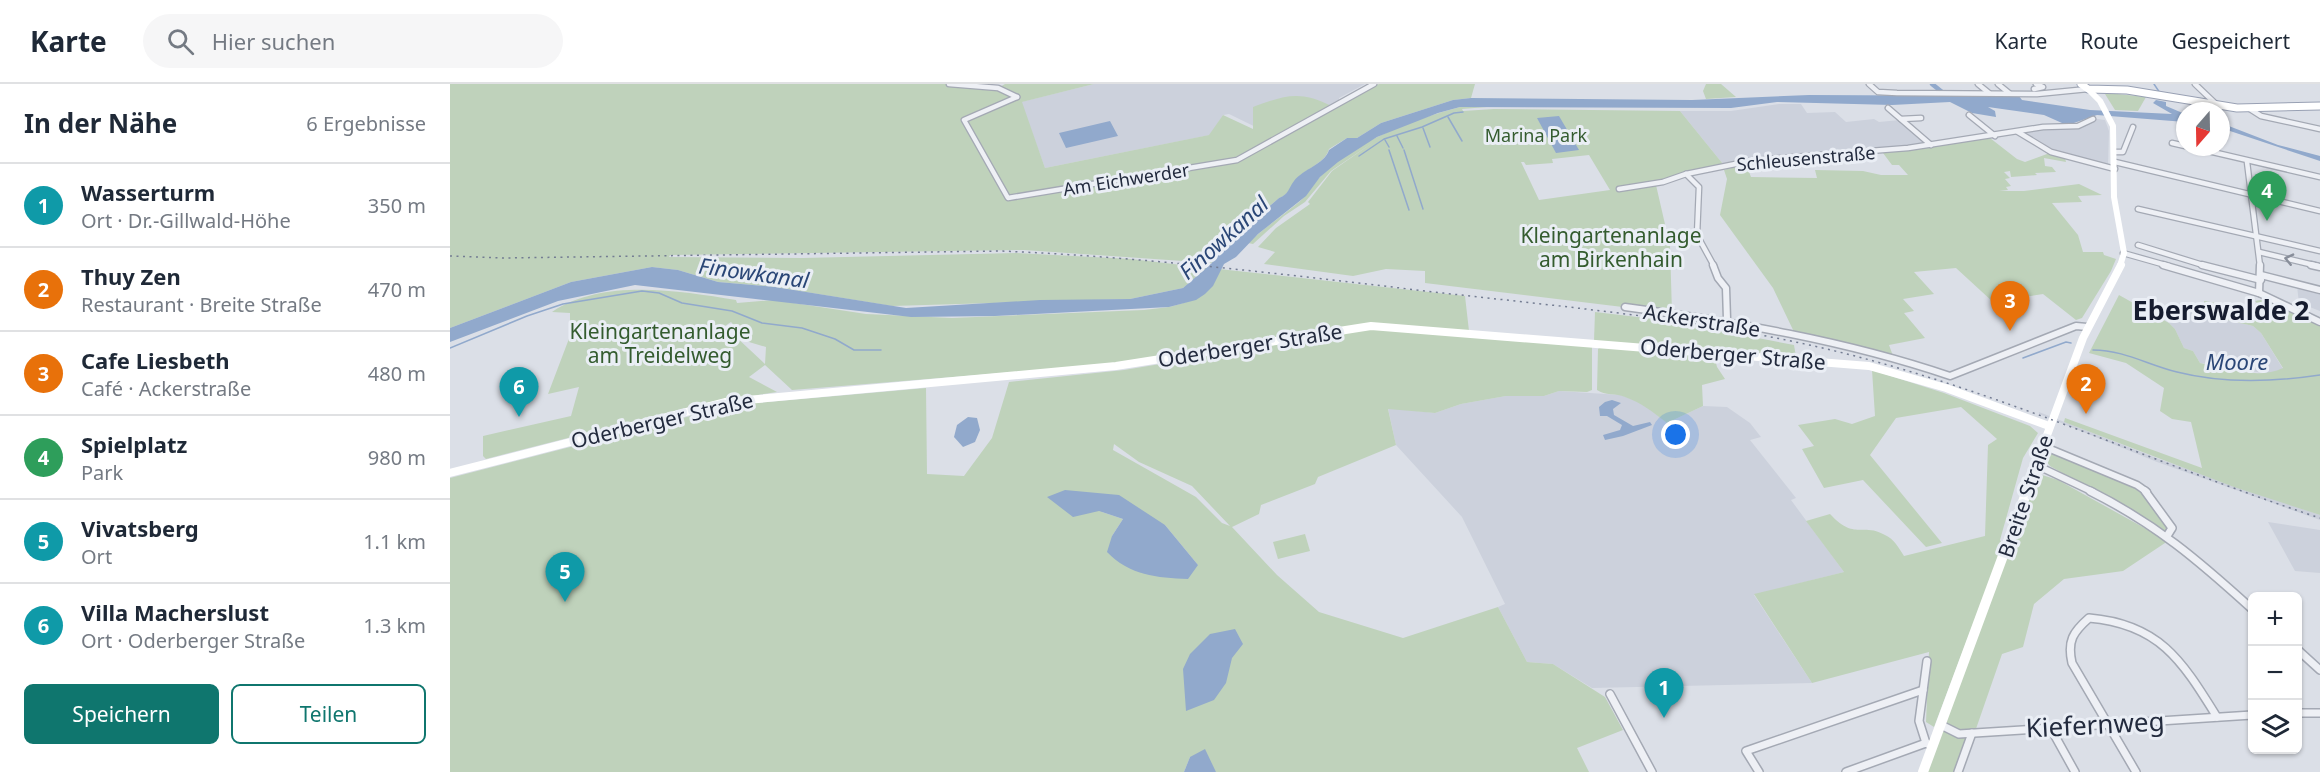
<!DOCTYPE html>
<html lang="de">
<head>
<meta charset="utf-8">
<style>
	:root { --surface:#fff; --page:#f6f6f7; --text:#1f2937; --muted:#747a83; --line:#e0e1e3; --accent:#0f766e }
	body { margin:0; font-family:"Noto Sans",sans-serif; background:var(--page); color:var(--text) }
	.controls { position:absolute; right:18px; bottom:18px; display:grid; overflow:hidden; border-radius:9px; box-shadow:0 2px 4px #0004 }
	.controls button { width:54px; height:54px; display:grid; place-items:center; padding:0; border:0; border-bottom:2px solid var(--line); background:var(--surface); color:var(--text); font:30px sans-serif }
	.compass { position:absolute; left:1726px; top:18px; width:54px; height:54px; border-radius:50%; background:var(--surface); box-shadow:0 2px 4px #0004; rotate:200deg }
	.you { position:absolute; left:1226px; top:351px; width:21px; height:21px; margin:-15px; border:4px solid #fff; border-radius:50%; background:#1a73e8; box-shadow:0 0 0 9px #1a73e833 }
	.badge { display:grid; place-items:center; width:39px; height:39px; border-radius:50%; background:var(--accent); color:#fff; font-size:20px; font-weight:700 }
	.pin { position:absolute; translate:-50% -50px; filter:drop-shadow(0 2px 3px #0008) }
	.pin::after { content:''; position:absolute; top:32px; width:21px; height:18px; background:inherit; clip-path:polygon(0 0,100% 0,50% 100%) }
	.list { margin:0; padding:0; list-style:none }
	h2 { display:flex; justify-content:space-between; align-items:center; height:78px; margin:0; padding:0 24px; font-size:26px }
	h2 small { font-size:20px; font-weight:400; color:var(--muted) }
	.list li { display:grid; grid-template-columns:39px 1fr auto; gap:18px; align-items:center; box-sizing:border-box; height:84px; padding:0 24px; border-top:2px solid var(--line) }
	.list b { display:block; font-size:22px; white-space:nowrap }
	.list p { margin:0; font-size:20px; white-space:nowrap; color:var(--muted) }
	.list em { font-size:20px; font-style:normal; color:var(--muted) }
	.actions { display:flex; gap:12px; padding:18px 24px }
	.actions a { flex:1; padding:14px 0; border:2px solid var(--accent); border-radius:9px; text-align:center; font-size:21px; color:var(--accent) }
	.actions .main { background:var(--accent); color:#fff }
	.icon { flex:none; width:33px; height:33px; fill:none; stroke:currentColor; stroke-width:2; stroke-linecap:round; stroke-linejoin:round }
	.map { position:relative; flex:none; width:1870px; height:688px; overflow:hidden }
	header { display:flex; align-items:center; gap:36px; box-sizing:border-box; height:84px; padding:0 30px; background:var(--surface); border-bottom:2px solid var(--line) }
	header strong { font-size:28px }
	nav { display:flex; gap:33px; margin-inline-start:auto; font-size:21px }
	.search { width:420px; height:54px; background:var(--page); display:flex; align-items:center; gap:15px; box-sizing:border-box; padding:0 21px; border-radius:33px; color:var(--muted); font-size:22px }
	main { display:flex }
	aside { flex:1; background:var(--surface) }
	.map>svg:first-child { display:block }
	.built { fill:#ccd1dc }
	.green { fill:#bfd2bb; fill-rule:evenodd }
	.water { fill:#91a9cc }
	.lines { fill:none; stroke-linecap:round; stroke-linejoin:round }
	.stream { stroke:#91a9cc; stroke-width:1.5 }
	.canal { stroke:#91a9cc; stroke-width:4.5 }
	.street-far2-casing { stroke:#a4a9b4; stroke-width:7 }
	.street-far1-casing { stroke:#a4a9b4; stroke-width:9 }
	.street-casing { stroke:#a4a9b4; stroke-width:10 }
	.primary-casing { stroke:#99a1b4; stroke-width:9 }
	.street-far2 { stroke:#eef0f5; stroke-width:4.5 }
	.street-far1 { stroke:#eef0f5; stroke-width:6 }
	.street { stroke:#eef0f5; stroke-width:7 }
	.secondary-far2 { stroke:#fff; stroke-width:6 }
	.secondary-far1 { stroke:#fff; stroke-width:8 }
	.secondary { stroke:#fff; stroke-width:10 }
	.primary { stroke:#fff; stroke-width:7 }
	.rail { stroke:#737c92; stroke-width:1.5; stroke-dasharray:2 4.5; stroke-linecap:butt }
	.oneway { stroke:#888e9a }
	.labels { text-anchor:middle; dominant-baseline:central; stroke-width:6; stroke-linejoin:round; paint-order:stroke }
	.far-park-label { font-size:18px; fill:#345c2f; stroke:#eaeef5 }
	.far-street-label { font-size:18px; fill:#232b3e; stroke:#eaeef5 }
	.park-label { font-size:21px; fill:#345c2f; stroke:#eaeef5 }
	.street-label { font-size:21px; fill:#232b3e; stroke:#eaeef5 }
	.water-label { font-size:22px; font-style:italic; fill:#2a4676; stroke:#eaeef5 }
	.near-street-label { font-size:26px; fill:#232b3e; stroke:#eaeef5 }
	.district-label { font-size:27px; font-weight:bold; fill:#161c2f; stroke:#eaeef5 }
</style>
</head>
<body>
<header>
<strong>Karte</strong>
<div class="search"><svg class="icon" aria-label="search" viewBox="0 0 24 24"><circle cx="10" cy="10" r="6"/><path d="M15 15l6 6"/></svg>Hier suchen</div>
<nav><a>Karte</a><a>Route</a><a>Gespeichert</a></nav>
</header>
<main>
<aside>
<h2>In der Nähe<small>6 Ergebnisse</small></h2>
<ul class="list">
<li><span class="badge" style="background:#0f9aa8">1</span><div><b>Wasserturm</b><p>Ort · Dr.-Gillwald-Höhe</p></div><em>350 m</em></li>
<li><span class="badge" style="background:#e8710a">2</span><div><b>Thuy Zen</b><p>Restaurant · Breite Straße</p></div><em>470 m</em></li>
<li><span class="badge" style="background:#e8710a">3</span><div><b>Cafe Liesbeth</b><p>Café · Ackerstraße</p></div><em>480 m</em></li>
<li><span class="badge" style="background:#2e9e5b">4</span><div><b>Spielplatz</b><p>Park</p></div><em>980 m</em></li>
<li><span class="badge" style="background:#0f9aa8">5</span><div><b>Vivatsberg</b><p>Ort</p></div><em>1.1 km</em></li>
<li><span class="badge" style="background:#0f9aa8">6</span><div><b>Villa Macherslust</b><p>Ort · Oderberger Straße</p></div><em>1.3 km</em></li>
</ul>
<div class="actions"><a class="main">Speichern</a><a>Teilen</a></div>
</aside>
<div class="map">
<svg width="1870" height="688" viewBox="0 0 1870 688">
	<rect width="100%" height="100%" fill="#dbdfe7"/>
	<!-- built -->
	<g class="built">
		<path d="M644,0H915L889,14V17L822,51L779,30L773,31L760,51L595,84L571,18Z"/>
		<path d="M1329,20H1351L1357,29L1385,28L1396,38L1424,35L1429,38L1450,36L1479,60L1302,74L1273,80L1230,27H1281Z"/>
		<path d="M1647,35L1655,36L1659,47L1658,82L1598,65L1573,49L1597,45H1628Z"/>
		<path d="M1847,202L1870,208V227L1849,219Z"/>
		<path d="M1742,228L1803,242L1811,249L1833,285L1820,290L1750,279L1743,267L1734,264L1725,245L1719,239Z"/>
		<path d="M1109,307L1171,311L1194,320L1217,339L1253,322L1277,323L1300,339L1311,353L1300,356L1346,414L1341,416L1394,488L1304,511L1362,599L1142,604L1103,580L1077,578L1048,523L1055,520L1012,433L946,361L938,324L985,329L1011,320L1056,312H1094Z"/>
		<path d="M1589,328L1709,375L1870,431V436L1707,378L1589,330Z"/>
		<path d="M1818,438L1870,446V489L1845,487Z"/>
	</g>
	<!-- green -->
	<g class="green">
		<path d="M0,0H499L548,4L555,0H644L572,18L595,84L759,51L773,31L803,45V23C836,11 849,6 882,22L929,0H1025L1021,14L1003,16L931,39L907,54H897L879,65C875,80 854,85 845,97C839,105 838,111 829,114L769,165L762,179L574,166L220,171L219,173L353,174L566,169L681,175L757,184L733,204L680,215L442,222L325,203L268,198L228,186L202,183L121,198L0,244Z"/>
		<path d="M1256,0H1271L1286,13L1256,15L1253,7Z"/>
		<path d="M1658,9L1696,13L1688,27L1665,26L1655,10Z"/>
		<path d="M1010,23H1037L1012,25L1013,27L1044,25L1230,27L1273,80L1206,101L1220,162L1222,229L975,199V187L936,185L903,192L814,180L825,168L808,163L826,144L860,120L858,118L882,87L925,57L881,87L855,118L834,132L803,160L798,159C814,144 832,132 849,118C858,111 862,101 870,93C903,58 964,35 1010,23ZM1139,71L1160,106L1089,116L1071,78H1074L1076,81L1103,79L1102,75Z"/>
		<path d="M1540,54L1567,75L1575,78L1597,70V68L1615,74L1616,78L1594,74L1595,82L1602,83L1606,88L1585,89L1587,91L1561,93L1560,87L1554,88L1560,94L1555,95L1561,102L1556,103L1558,106L1549,107H1574L1629,100L1652,111L1628,112L1632,118L1602,119L1628,151L1633,168H1653L1654,171L1666,175L1661,187L1632,234L1626,236L1593,210L1543,218L1506,184L1464,188L1484,210L1453,215L1464,227L1454,229L1475,254L1439,261L1443,272L1345,250L1323,204L1270,131L1277,95L1274,86L1296,80L1301,93L1367,94L1365,86L1413,87L1431,91H1458L1449,81H1442L1433,69Z"/>
		<path d="M769,185L1015,212L1019,247L939,241L666,280L342,306L315,281L299,293L327,308L255,319L36,375L33,372V352L121,332L129,303L98,310L120,252V229L102,228C154,194 228,207 286,216L287,219L324,216L416,230L502,234L694,226L719,223C742,217 763,212 769,185ZM281,238L299,258L316,263L315,280L284,251L269,246Z"/>
		<path d="M1669,211L1719,239L1725,245L1734,264L1743,267L1750,279C1776,284 1808,296 1833,284L1811,249L1803,242L1742,228L1755,223L1754,217L1792,223L1791,226L1798,220H1808L1805,217C1825,211 1853,232 1870,241V431L1784,403L1614,338L1615,334L1752,384L1741,338L1722,335L1710,327L1714,304L1676,279L1639,269Z"/>
		<path d="M1145,228L1213,236L1344,261L1346,273L1144,257Z"/>
		<path d="M921,245L1142,262V306L1137,308L1109,307L1094,312H1056L1011,320L985,329L938,325L946,361L868,393L865,400L811,421L809,430L782,443L827,491L869,528L953,554L1048,523L1077,578L1103,580L1155,613L1173,646L1127,664L1139,688H766L740,673L734,688H0V394L283,321L476,304L477,390L514,392L542,354L559,298L674,286ZM664,360L689,378L742,402L780,442L772,439L746,413L663,366ZM649,427L715,441L748,481L662,452L673,435Z"/>
		<path d="M1150,263L1264,271L1267,283L1275,295L1252,301L1253,322L1217,339C1203,328 1192,319 1175,313C1166,309 1155,312 1147,306L1148,265Z"/>
		<path d="M1422,286L1494,309L1580,342L1588,349L1573,374L1550,456L1553,461L1484,643L1476,638L1479,568L1362,599L1304,510L1394,488L1356,437L1380,430C1405,457 1412,438 1435,451C1444,455 1449,464 1454,472L1535,452L1538,361L1547,355L1511,323L1446,334L1420,371L1492,459L1476,463L1413,396L1374,404L1352,365L1364,362L1348,341L1385,335L1402,340L1425,332Z"/>
		<path d="M1600,367C1641,384 1702,397 1717,445L1715,447L1600,382L1596,377Z"/>
		<path d="M1592,391L1608,396L1718,457L1673,487L1614,495L1584,520L1573,563L1552,570L1511,688H1477L1578,413L1587,393Z"/>
		<path d="M855,450L860,467L828,475L823,458Z"/>
	</g>
	<!-- water -->
	<g class="water">
		<path d="M1359,11L1569,12L1572,16L1640,26L1722,30L1703,19L1706,16L1716,18V22L1735,30V38L1647,31L1621,40L1612,39L1594,31L1538,23L1545,27L1546,33L1522,29L1500,18L1442,21L1327,18L1281,24L1010,23L988,29L927,53L888,78L870,93L856,112L808,150L786,173L774,180L763,202L755,210L746,216L719,223L545,232L461,233L185,201L108,217L0,258V244L121,198L202,183L228,186L268,198L325,203L456,224L590,216L680,215L733,204L762,179L769,165L829,114C839,110 838,105 844,97C853,85 875,80 879,66L897,54H907L931,39L1003,16L1021,14L1242,16Z"/>
		<path d="M1109,32L1129,66L1106,69L1087,34Z"/>
		<path d="M660,37L668,52L616,64L609,49Z"/>
		<path d="M1771,39L1828,61L1870,72V77L1771,44Z"/>
		<path d="M1162,316L1171,319L1163,325L1164,331L1183,342L1200,338L1202,341L1173,352L1155,356L1153,351L1170,346L1172,341L1157,332H1150L1149,323L1155,318Z"/>
		<path d="M518,333L527,334L530,346L525,358L513,363L504,353L507,341Z"/>
		<path d="M615,406L669,411L715,441L748,481L738,495C707,494 679,491 657,468L662,452L673,435L649,427L623,433L597,413Z"/>
		<path d="M785,545L793,560L782,574L776,599L764,616L736,627L733,585L740,570L760,550Z"/>
		<path d="M755,665L766,688H734L740,673Z"/>
	</g>
	<g class="lines">
		<!-- stream -->
		<g class="stream">
			<path d="M1704,0L1710,9"/>
			<path d="M998,33L1012,57"/>
			<path d="M973,44L980,63"/>
			<path d="M947,52L953,64"/>
			<path d="M935,56L939,63"/>
			<path d="M939,66L959,126"/>
			<path d="M954,66L973,125"/>
			<path d="M909,72L934,55L972,43L1004,29L1013,28"/>
			<path d="M0,264L77,232L113,220L192,207L209,209L232,219L282,227L312,239L352,244L385,255L404,266H431"/>
			<path d="M1643,266C1674,266 1698,281 1727,288C1774,300 1823,298 1870,291"/>
			<path d="M1573,274L1616,258L1621,259"/>
		</g>
		<!-- canal -->
		<path class="canal" d="M1482,0L1492,8"/>
		<!-- street-far2 casing -->
		<g class="street-far2-casing">
			<g id="street-far2">
				<path d="M499,0L548,4L567,13"/>
				<path d="M1419,0L1428,8L1447,9L1587,10L1638,5"/>
				<path d="M1528,0L1539,9"/>
				<path d="M1548,0L1559,9"/>
				<path d="M1745,0L1767,21"/>
				<path d="M1584,5L1593,3L1586,0"/>
				<path d="M567,13L514,36L558,114L787,76L924,0"/>
				<path d="M1438,24L1481,61"/>
				<path d="M1800,25L1811,32L1870,45"/>
				<path d="M1519,31L1545,52"/>
				<path d="M1451,35L1471,34"/>
				<path d="M1568,48L1601,68L1665,85"/>
				<path d="M1722,59L1735,62"/>
				<path d="M1741,63L1870,93"/>
				<path d="M1666,68H1673L1683,43"/>
				<path d="M1665,78L1870,127"/>
				<path d="M1797,78L1810,182"/>
				<path d="M1236,90L1249,103L1247,151L1264,182"/>
				<path d="M1169,105L1213,98L1236,90L1305,76L1458,64L1593,43L1628,42L1643,35"/>
				<path d="M1688,125L1870,167"/>
				<path d="M1688,161L1756,182"/>
				<path d="M1809,168L1868,182"/>
				<path d="M1673,169L1719,182"/>
			</g>
		</g>
		<!-- street-far1 casing -->
		<g class="street-far1-casing">
			<g id="street-far1">
				<path d="M1263,181L1268,194L1276,204L1277,235"/>
				<path d="M1713,181L1809,209L1870,238"/>
				<path d="M1752,181L1811,196"/>
				<path d="M1861,181L1870,183"/>
				<path d="M1811,191L1870,206"/>
				<path d="M1809,209L1810,181"/>
				<path d="M1175,223C1285,238 1394,256 1500,292L1626,242L1637,243"/>
				<path d="M1593,362L1687,401L1697,408"/>
				<path d="M1586,381L1643,408"/>
			</g>
		</g>
		<!-- street casing -->
		<g class="street-casing">
			<g id="street">
				<path d="M1640,407C1706,440 1748,476 1802,525"/>
				<path d="M1695,407L1722,444L1717,452"/>
				<path d="M1848,566L1870,586"/>
				<path d="M1160,610L1202,688"/>
				<path d="M1848,629H1870"/>
				<path d="M1491,641L1509,650L1802,631"/>
				<path d="M1600,643L1625,688"/>
				<path d="M1476,659L1469,637L1477,577"/>
				<path d="M1309,688L1296,667L1473,606"/>
				<path d="M1396,688L1476,659L1482,662"/>
				<path d="M1508,688L1522,649"/>
				<path d="M1686,688L1622,579C1617,557 1623,548 1639,534C1710,540 1732,577 1767,633"/>
			</g>
		</g>
		<!-- primary casing -->
		<g class="primary-casing">
			<path id="primary" d="M1631,0L1638,5L1677,6L1787,24L1870,22"/>
		</g>
		<!-- street-far2 -->
		<use href="#street-far2" class="street-far2"/>
		<!-- street-far1 -->
		<use href="#street-far1" class="street-far1"/>
		<!-- street -->
		<use href="#street" class="street"/>
		<!-- secondary-far2 -->
		<path class="secondary-far2" d="M1638,5L1650,17L1663,42L1664,113L1674,169L1670,182"/>
		<!-- secondary-far1 -->
		<g class="secondary-far1">
			<path d="M0,389L275,318L666,282L921,242L1419,282L1496,304L1599,342"/>
			<path d="M1576,408L1633,254L1671,181"/>
		</g>
		<!-- secondary -->
		<path class="secondary" d="M1473,688L1577,407"/>
		<!-- primary -->
		<use href="#primary" class="primary"/>
		<!-- rail -->
		<path class="rail" d="M0,172L53,174L551,167C696,173 840,191 984,208C1124,224 1265,236 1401,271C1561,312 1713,383 1870,434"/>
	</g>
	<!-- one-way arrows -->
	<defs><path id="oneway-chevron" d="M-2-3.5L2.5 0L-2 3.5" fill="none" stroke-width="1.6" stroke-linecap="round" stroke-linejoin="round" transform="scale(1.5)"/></defs>
	<use class="oneway" href="#oneway-chevron" transform="translate(1839 175) rotate(-167)"/>
	<g class="labels">
		<!-- far-park labels -->
		<g class="far-park-label">
			<text x="1086" y="51">Marina Park</text>
		</g>
		<!-- far-street labels -->
		<g class="far-street-label">
			<text transform="translate(1356 74) rotate(-5)">Schleusenstraße</text>
			<text transform="translate(676 95) rotate(-9)">Am Eichwerder</text>
		</g>
		<!-- park labels -->
		<g class="park-label">
			<text x="1161" y="151">Kleingartenanlage<tspan x="1161" dy="24">am Birkenhain</tspan></text>
			<text x="210" y="247">Kleingartenanlage<tspan x="210" dy="24">am Treidelweg</tspan></text>
		</g>
		<!-- street labels -->
		<g class="street-label">
			<text transform="translate(1252 236) rotate(9)">Ackerstraße</text>
			<text transform="translate(800 261) rotate(-9)">Oderberger Straße</text>
			<text transform="translate(1283 270) rotate(5)">Oderberger Straße</text>
			<text transform="translate(212 336) rotate(-13)">Oderberger Straße</text>
			<text transform="translate(1575 412) rotate(-71)">Breite Straße</text>
		</g>
		<!-- water labels -->
		<g class="water-label">
			<text transform="translate(773 153) rotate(-42)">Finowkanal</text>
			<text transform="translate(304 188) rotate(8)">Finowkanal</text>
			<text x="1787" y="277">Moore</text>
		</g>
		<!-- near-street labels -->
		<g class="near-street-label">
			<text transform="translate(1645 640) rotate(-3)">Kiefernweg</text>
		</g>
		<!-- district labels -->
		<g class="district-label">
			<text x="1771" y="225">Eberswalde 2</text>
		</g>
	</g>
</svg>
<div class="controls">
<button>+</button>
<button>−</button>
<button><svg class="icon" aria-label="layers" viewBox="0 0 24 24"><path d="M12 4l9 5-9 5-9-5zM3 14l9 5 9-5"/></svg></button>
</div>
<svg class="compass" viewBox="-18 -18 36 36"><path d="M0-13l5 13h-10z" fill="#e53935"/><path d="M0 13l5-13h-10z" fill="#747a83"/></svg>
<div class="you"></div>
<div class="pin badge" style="left:1214px;top:634px;background:#0f9aa8">1</div>
<div class="pin badge" style="left:1636px;top:330px;background:#e8710a">2</div>
<div class="pin badge" style="left:1560px;top:247px;background:#e8710a">3</div>
<div class="pin badge" style="left:1817px;top:137px;background:#2e9e5b">4</div>
<div class="pin badge" style="left:115px;top:518px;background:#0f9aa8">5</div>
<div class="pin badge" style="left:69px;top:333px;background:#0f9aa8">6</div>
</div>
</main>
</body>
</html>
